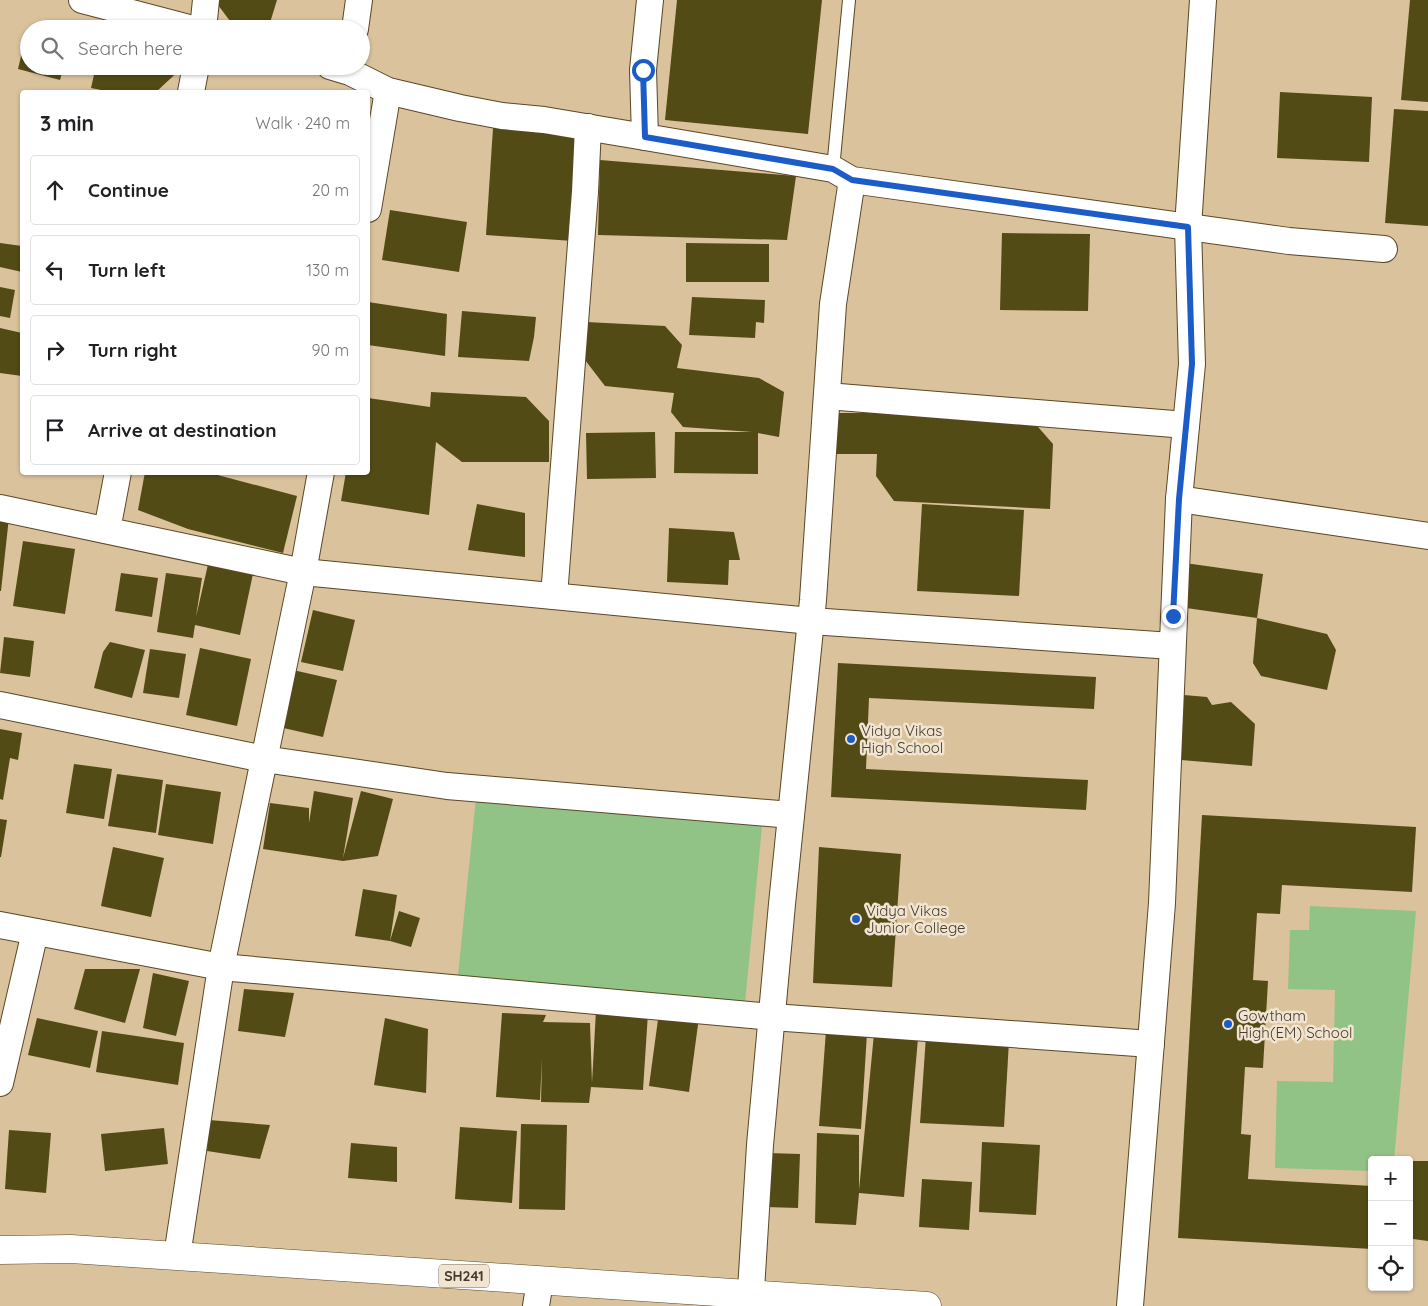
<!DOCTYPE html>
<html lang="en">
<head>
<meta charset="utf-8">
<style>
	:root { --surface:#fff; --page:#f2f2f2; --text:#202124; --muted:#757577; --line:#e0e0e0 }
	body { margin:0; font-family:Quicksand,sans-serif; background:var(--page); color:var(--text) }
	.controls { position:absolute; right:15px; bottom:15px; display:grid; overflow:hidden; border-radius:5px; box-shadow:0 1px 4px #0004 }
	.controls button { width:45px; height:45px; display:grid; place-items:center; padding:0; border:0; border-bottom:1px solid var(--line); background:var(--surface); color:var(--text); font:25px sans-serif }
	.stop { position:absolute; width:15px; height:15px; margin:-11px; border:4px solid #1b5cc8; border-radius:50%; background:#fff }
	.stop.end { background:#1b5cc8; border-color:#fff; box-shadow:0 1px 5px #0008 }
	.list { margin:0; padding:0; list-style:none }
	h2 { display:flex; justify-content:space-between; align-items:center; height:65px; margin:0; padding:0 20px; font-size:21px }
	h2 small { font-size:16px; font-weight:400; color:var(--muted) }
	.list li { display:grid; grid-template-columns:32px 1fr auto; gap:15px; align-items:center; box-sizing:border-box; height:70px; margin:0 10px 10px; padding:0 10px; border:1px solid var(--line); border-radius:5px }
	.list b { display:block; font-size:19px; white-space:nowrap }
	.list em { font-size:16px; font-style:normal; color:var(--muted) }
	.icon { flex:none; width:28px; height:28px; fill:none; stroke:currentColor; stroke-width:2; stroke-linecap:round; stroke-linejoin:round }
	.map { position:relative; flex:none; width:1428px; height:1306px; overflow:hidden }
	.search { position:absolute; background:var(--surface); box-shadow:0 1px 4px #0004; left:20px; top:20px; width:350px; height:55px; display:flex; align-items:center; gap:12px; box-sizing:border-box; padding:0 18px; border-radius:28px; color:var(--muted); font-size:19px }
	.panel { position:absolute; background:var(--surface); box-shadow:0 1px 4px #0004; left:20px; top:90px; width:350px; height:385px; border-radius:5px }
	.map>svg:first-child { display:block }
	.green { fill:#91c387 }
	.building { fill:#534b15 }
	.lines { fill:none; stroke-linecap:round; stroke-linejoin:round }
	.service-casing { stroke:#5b4724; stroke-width:14 }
	.minor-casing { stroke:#5b4724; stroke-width:28 }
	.primary-casing { stroke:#5b4724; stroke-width:29 }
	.service { stroke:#fff; stroke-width:12 }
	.minor { stroke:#fff; stroke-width:26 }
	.primary { stroke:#fff; stroke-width:28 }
	.route { stroke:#1b5cc8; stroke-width:6 }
	.poi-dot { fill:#1b5cc8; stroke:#f1e5d1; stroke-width:2 }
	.labels { text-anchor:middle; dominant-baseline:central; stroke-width:5; stroke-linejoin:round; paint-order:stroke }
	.shield { fill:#f1e5d1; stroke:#796e5e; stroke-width:1 }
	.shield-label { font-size:14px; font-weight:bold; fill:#453b2c }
	.poi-label { font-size:15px; fill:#453b2c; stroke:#f1e5d1; text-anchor:start }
</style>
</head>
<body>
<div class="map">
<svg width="1428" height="1306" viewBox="0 0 1428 1306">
	<rect width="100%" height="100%" fill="#dac29c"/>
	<!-- green -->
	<g class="green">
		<path d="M476,798L762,826L745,1003L458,975Z"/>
		<path d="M1310,906L1416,911L1394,1160H1372V1171L1275,1168L1277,1081L1333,1082L1335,990L1288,989L1290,930H1309Z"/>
	</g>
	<!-- building -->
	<g class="building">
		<path d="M219,0H277L269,26L233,25L218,5Z"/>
		<path d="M677,0H822L808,134L665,120Z"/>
		<path d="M1410,0H1428V102L1401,100Z"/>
		<path d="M27,31L29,32V66H64L60,80L18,69Z"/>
		<path d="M96,66H184L156,92H111L91,88Z"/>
		<path d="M1280,92L1372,97L1369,162L1277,158Z"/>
		<path d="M1394,109L1428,111V226L1385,223Z"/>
		<path d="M493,128L580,134L573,241L486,235Z"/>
		<path d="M600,160L796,176L787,240L598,235Z"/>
		<path d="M390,210L467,222L459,272L382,260Z"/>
		<path d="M1002,233L1090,234L1088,311L1000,310Z"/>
		<path d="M0,243L22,246V272L0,267Z"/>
		<path d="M686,243L769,244V282H686Z"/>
		<path d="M0,287L15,290L10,318L0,316Z"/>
		<path d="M692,297L765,300L764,323L756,322L755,338L689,335Z"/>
		<path d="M368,302L447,314L445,356L368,345Z"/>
		<path d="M462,311L536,317L534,337L529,361L458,357Z"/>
		<path d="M586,322L665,326L682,345L677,368L759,378L784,392L779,437L758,433V474L674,473L675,432H752L683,427L671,412L674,393L605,386L585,360Z"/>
		<path d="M0,328L22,333V376L0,373Z"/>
		<path d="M431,392L526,397L549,421V462H462L436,442L429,515L341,501L346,472H368V398L430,407Z"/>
		<path d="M814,413H877L1031,419L1053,444L1050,509L894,501L876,476L877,454H814Z"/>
		<path d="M655,432L656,478L587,479L586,433Z"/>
		<path d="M145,472L214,474L297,496L283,553L188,529L138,510Z"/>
		<path d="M477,504L525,513V557L468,550Z"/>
		<path d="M922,504L1024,510L1019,596L917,591Z"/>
		<path d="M0,516L9,517L1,591H0Z"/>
		<path d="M669,528L734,532L740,560H729L728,585L667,582Z"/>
		<path d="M23,541L75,549L65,614L13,606Z"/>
		<path d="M209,560L254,569L240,635L195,625L193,638L157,632L166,573L202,578L196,617Z"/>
		<path d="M1185,563L1263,574L1257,618L1179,607Z"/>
		<path d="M121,573L158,578L152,617L115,611Z"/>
		<path d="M313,610L355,620L343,671L301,662Z"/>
		<path d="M1257,618L1327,634L1336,650L1327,690L1261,676L1253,663Z"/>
		<path d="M4,637L34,641L30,677L0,673Z"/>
		<path d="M110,642L145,650L132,698L94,688L103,652Z"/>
		<path d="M200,648L251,659L237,726L186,715Z"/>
		<path d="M150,649L186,654L179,698L143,693Z"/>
		<path d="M838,663L1096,677L1094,709L869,698L866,769L1088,780L1086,810L831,797Z"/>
		<path d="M293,670L337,680L323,737L279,727Z"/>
		<path d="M1161,693L1207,697L1212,705L1231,702L1255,724L1252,766L1181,760Z"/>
		<path d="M0,729L22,733L18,760L10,758L3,800L0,799Z"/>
		<path d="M74,764L112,769L104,819L66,813Z"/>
		<path d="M117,774L163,780L156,833L108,826Z"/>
		<path d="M166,784L221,792L213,844L158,835Z"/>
		<path d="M314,791L353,798L343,858L361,791L393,799L378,856L343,861L263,849L270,803L309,808V823Z"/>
		<path d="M1202,815L1416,827L1412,892L1282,885L1280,914L1257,913L1253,980L1268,981L1263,1068L1245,1067L1241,1134L1251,1135L1248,1179L1372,1186V1249L1178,1238Z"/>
		<path d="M0,819L7,820L1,857H0Z"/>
		<path d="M113,847L164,858L151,917L101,906Z"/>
		<path d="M819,847L901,854L892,987L813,983Z"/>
		<path d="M363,889L397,895L390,941L399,911L420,918L411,947L390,941L355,936Z"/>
		<path d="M85,969H140L125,1023L74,1009Z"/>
		<path d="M153,973L189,981L176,1036L143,1028Z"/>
		<path d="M244,989L294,993L285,1037L238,1031Z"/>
		<path d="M596,1010L648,1013L643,1090L591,1087L589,1103L541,1102L542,1058L540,1100L496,1097L502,1013L546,1015L543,1022L590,1023L592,1083Z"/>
		<path d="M659,1012L699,1017L689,1092L649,1086Z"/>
		<path d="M37,1018L98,1031L90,1068L28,1055Z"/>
		<path d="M385,1018L428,1029L426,1093L374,1085Z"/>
		<path d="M875,1023L919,1027L904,1197L859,1193L856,1225L815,1223L817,1133L859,1135V1190Z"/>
		<path d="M826,1030L867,1033L861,1129L819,1126Z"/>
		<path d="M102,1031L184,1043L178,1085L96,1072Z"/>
		<path d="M926,1036L1009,1041L1004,1127L920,1123Z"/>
		<path d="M209,1120L270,1125L260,1159L207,1151Z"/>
		<path d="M521,1124L567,1125L565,1210L519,1209Z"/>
		<path d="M460,1127L517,1131L512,1203L455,1199Z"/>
		<path d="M164,1128L168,1164L105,1171L101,1134Z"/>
		<path d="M9,1130L51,1133L46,1193L5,1189Z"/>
		<path d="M982,1142L1040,1145L1036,1215L979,1212Z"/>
		<path d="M351,1143L397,1147V1182L348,1178Z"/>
		<path d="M768,1153L800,1154L798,1208L766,1207Z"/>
		<path d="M1409,1161H1428V1241L1413,1239L1409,1233Z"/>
		<path d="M922,1179L972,1182L969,1230L919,1227Z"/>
	</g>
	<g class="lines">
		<!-- service casing -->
		<g class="service-casing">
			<path id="service" d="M833,169L849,0"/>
		</g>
		<!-- minor casing -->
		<g class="minor-casing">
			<g id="minor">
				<path d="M82,0L193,29"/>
				<path d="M650,0L643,70L645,137L833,169L852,180L1289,241L1384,249"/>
				<path d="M203,29L206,0"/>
				<path d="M355,29L359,0"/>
				<path d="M330,66L350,72L388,91L460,108L502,116L544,120L645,137"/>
				<path d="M191,92L196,66"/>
				<path d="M368,209L388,91"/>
				<path d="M827,396L1186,425"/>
				<path d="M1179,499L1428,536"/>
				<path d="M0,508L303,572L811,621L1172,646"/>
				<path d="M107,530L118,472"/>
				<path d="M554,596L585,192L588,127"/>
				<path d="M0,705L264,759L447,786L791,815"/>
				<path d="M0,925L221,967L772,1017L1151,1044"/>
				<path d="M0,1083L35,932"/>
				<path d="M177,1256L221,967L303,572L321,472"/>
				<path d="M536,1306L540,1281"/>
				<path d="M750,1306L760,1145L782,904L813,600L833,304L852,180"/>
				<path d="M1130,1306L1162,903L1179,499L1192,364L1188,227L1203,0"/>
			</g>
		</g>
		<!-- primary casing -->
		<g class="primary-casing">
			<path id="primary" d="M0,1250L71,1249L927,1306"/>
		</g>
		<!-- service -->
		<use href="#service" class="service"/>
		<!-- minor -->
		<use href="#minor" class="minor"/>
		<!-- primary -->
		<use href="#primary" class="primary"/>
	</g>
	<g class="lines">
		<!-- route -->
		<path class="route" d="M643,70L645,137L833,169L852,180L1188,227L1192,364L1179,499L1173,616"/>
	</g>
	<!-- markers -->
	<g class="poi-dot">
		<circle cx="851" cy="739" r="5"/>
		<circle cx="856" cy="919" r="5"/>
		<circle cx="1228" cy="1024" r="5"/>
	</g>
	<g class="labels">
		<!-- shield labels -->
		<rect class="shield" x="439" y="1264.5" width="50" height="23" rx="4"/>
		<g class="shield-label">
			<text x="464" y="1276">SH241</text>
		</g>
		<!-- poi labels -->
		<g class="poi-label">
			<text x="861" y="730">Vidya Vikas<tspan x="861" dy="17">High School</tspan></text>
			<text x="866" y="910">Vidya Vikas<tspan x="866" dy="17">Junior College</tspan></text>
			<text x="1238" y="1015">Gowtham<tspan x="1238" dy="17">High(EM) School</tspan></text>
		</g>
	</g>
</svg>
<div class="controls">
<button>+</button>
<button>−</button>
<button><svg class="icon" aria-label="locate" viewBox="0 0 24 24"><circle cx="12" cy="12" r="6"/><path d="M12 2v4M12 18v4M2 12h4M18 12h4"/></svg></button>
</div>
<div class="stop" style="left:643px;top:70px"></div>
<div class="stop end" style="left:1173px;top:616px"></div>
<div class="search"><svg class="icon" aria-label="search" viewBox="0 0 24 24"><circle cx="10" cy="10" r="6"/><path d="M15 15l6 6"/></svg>Search here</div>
<section class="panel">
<h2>3 min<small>Walk · 240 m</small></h2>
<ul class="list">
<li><svg class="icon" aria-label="ahead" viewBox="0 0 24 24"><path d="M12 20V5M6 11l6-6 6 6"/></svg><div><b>Continue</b></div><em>20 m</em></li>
<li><svg class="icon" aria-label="left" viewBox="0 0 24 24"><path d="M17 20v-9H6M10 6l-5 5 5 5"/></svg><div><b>Turn left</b></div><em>130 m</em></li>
<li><svg class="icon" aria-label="right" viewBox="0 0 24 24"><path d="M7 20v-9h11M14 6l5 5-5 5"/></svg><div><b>Turn right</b></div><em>90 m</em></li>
<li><svg class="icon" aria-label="arrive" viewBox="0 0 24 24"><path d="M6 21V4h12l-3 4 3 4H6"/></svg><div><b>Arrive at destination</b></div></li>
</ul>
</section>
</div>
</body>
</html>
